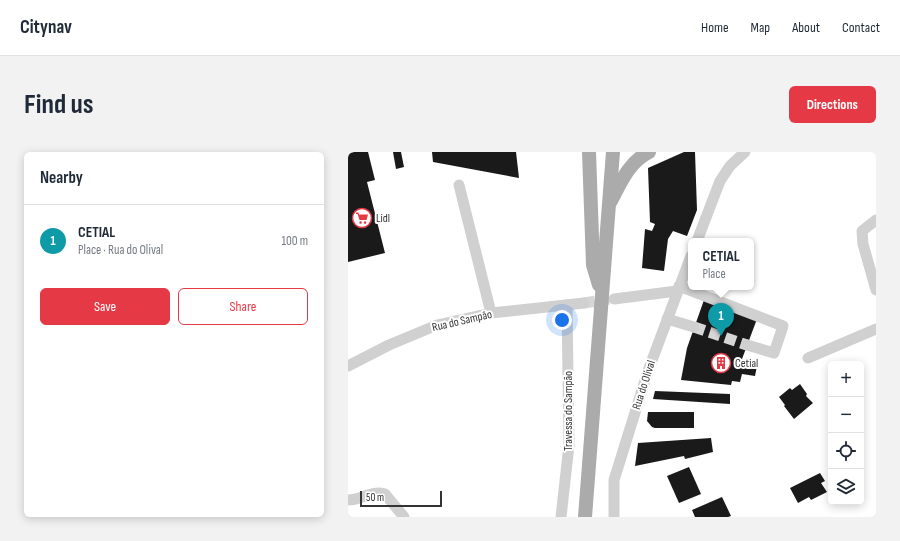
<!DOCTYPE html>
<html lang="en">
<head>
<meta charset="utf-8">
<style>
	:root { --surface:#fff; --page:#f2f2f3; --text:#1f2937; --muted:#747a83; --line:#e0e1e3; --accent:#e63946 }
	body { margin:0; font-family:"Sofia Sans Condensed",sans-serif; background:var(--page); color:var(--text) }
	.controls { position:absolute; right:12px; bottom:12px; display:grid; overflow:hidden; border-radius:6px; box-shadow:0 2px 10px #0003 }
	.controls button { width:36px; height:36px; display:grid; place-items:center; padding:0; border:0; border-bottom:1px solid var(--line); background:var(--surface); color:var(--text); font:20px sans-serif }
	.scale { position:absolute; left:12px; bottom:10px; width:82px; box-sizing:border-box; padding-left:4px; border:2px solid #333; border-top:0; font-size:11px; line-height:14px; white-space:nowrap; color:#333; -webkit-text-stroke:3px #fff; paint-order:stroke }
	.you { position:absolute; left:214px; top:168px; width:14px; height:14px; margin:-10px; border:3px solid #fff; border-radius:50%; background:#1a73e8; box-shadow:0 0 0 6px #1a73e833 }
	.badge { display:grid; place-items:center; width:26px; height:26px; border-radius:50%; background:var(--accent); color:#fff; font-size:13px; font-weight:700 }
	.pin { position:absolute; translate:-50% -33px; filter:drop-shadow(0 1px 2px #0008) }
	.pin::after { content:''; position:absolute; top:21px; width:14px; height:12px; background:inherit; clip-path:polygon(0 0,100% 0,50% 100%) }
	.popup { position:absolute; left:340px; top:86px; width:66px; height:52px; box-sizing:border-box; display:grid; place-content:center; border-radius:6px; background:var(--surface); filter:drop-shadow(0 1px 3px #0005); font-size:13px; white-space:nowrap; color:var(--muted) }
	.popup b { font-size:15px; color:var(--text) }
	.popup::after { content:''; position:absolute; left:50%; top:100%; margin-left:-8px; border:8px solid transparent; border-top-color:var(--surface) }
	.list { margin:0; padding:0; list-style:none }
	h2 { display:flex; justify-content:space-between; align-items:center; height:52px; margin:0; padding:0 16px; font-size:17px }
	h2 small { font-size:13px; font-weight:400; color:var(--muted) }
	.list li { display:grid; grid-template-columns:26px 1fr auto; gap:12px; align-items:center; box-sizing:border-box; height:72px; padding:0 16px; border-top:1px solid var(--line) }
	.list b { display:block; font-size:15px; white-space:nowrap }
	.list p { margin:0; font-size:13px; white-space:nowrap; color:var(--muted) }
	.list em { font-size:13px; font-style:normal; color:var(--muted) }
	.actions { display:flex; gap:8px; padding:12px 16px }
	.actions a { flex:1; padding:9px 0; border:1px solid var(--accent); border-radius:6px; text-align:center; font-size:14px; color:var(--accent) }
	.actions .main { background:var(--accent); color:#fff }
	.icon { flex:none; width:22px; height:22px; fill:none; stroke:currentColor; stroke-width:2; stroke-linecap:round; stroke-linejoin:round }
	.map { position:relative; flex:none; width:528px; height:365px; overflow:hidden; border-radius:6px }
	header { display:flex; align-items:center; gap:24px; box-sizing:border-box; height:56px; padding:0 20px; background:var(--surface); border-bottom:1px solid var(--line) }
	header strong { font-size:19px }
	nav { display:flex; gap:22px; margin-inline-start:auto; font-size:14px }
	.intro { display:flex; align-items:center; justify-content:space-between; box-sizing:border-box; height:96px; padding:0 24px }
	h1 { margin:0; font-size:28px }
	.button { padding:10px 18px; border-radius:6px; background:var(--accent); color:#fff; font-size:14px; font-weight:700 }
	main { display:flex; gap:24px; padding:0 24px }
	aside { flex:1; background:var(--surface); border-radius:6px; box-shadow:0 2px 10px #0003 }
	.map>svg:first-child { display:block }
	.building { fill:#1a1a1a }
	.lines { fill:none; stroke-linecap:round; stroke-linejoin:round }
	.minor-tunnel { stroke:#d6d6d6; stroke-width:11; stroke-dasharray:11 5.5; stroke-linecap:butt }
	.minor { stroke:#d0d0d0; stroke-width:11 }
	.major { stroke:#ababab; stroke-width:14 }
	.labels { text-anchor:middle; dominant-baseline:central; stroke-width:4; stroke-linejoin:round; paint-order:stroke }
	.poi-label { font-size:12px; fill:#333; stroke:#fff; text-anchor:start }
	.street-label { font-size:12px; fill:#333; stroke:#fff }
</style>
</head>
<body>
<header>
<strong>Citynav</strong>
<nav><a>Home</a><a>Map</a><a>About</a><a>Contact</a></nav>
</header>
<div class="intro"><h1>Find us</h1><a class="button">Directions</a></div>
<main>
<aside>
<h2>Nearby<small></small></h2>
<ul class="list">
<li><span class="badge" style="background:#0f9aa8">1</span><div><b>CETIAL</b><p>Place · Rua do Olival</p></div><em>100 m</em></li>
</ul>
<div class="actions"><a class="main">Save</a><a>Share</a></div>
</aside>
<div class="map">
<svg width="528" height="365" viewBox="0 0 528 365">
	<rect width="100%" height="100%" fill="#fff"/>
	<!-- building -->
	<g class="building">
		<path d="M6,0H20L27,28L19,30L37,101L0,110V1Z"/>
		<path d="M45,0H53L56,15L48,17Z"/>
		<path d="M84,0H168L171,26L85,10Z"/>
		<path d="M336,0H347L349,58L339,84L325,79L320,87L316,119L294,116L297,77L304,79L307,72L302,70L300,16Z"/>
		<path d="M356,148L409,167L394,207L410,209L407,224L394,222L392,230L384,229L383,233L333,228L339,196Z"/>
		<path d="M452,232L459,242L458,244L465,251L446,267L436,254L437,253L431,245L442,236L444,238Z"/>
		<path d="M307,239L382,242V252L305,247Z"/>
		<path d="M300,260H346V276H307L304,275L299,269Z"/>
		<path d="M363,286L365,300L337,307L336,304L287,314L290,291Z"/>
		<path d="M341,315L353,342L331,351L319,324Z"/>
		<path d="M472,321L477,329L473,331L479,340L463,348L461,345L450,351L442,336Z"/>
		<path d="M374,345L383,364L380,365H347L344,358Z"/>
	</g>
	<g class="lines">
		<!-- minor-tunnel -->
		<g class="minor-tunnel">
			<path d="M236,151L261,147"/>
			<path d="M346,175L399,193"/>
		</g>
		<!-- minor -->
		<g class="minor">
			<path d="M111,33L143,161"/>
			<path d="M528,68L514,79L515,92L528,138"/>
			<path d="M349,89L372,29L382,14L397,0"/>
			<path d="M331,134L435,174L426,201L399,193"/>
			<path d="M266,147L329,139"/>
			<path d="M319,167L346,175"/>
			<path d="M460,206L528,177"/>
			<path d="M0,214L41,193L89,173L143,161L236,151"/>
			<path d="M0,348C13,348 24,338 37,342L56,365"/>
			<path d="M213,365L221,293L219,153"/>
			<path d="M266,365V328L300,219L343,104"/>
		</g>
		<!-- major -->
		<g class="major">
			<path d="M241,0L245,113L251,133"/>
			<path d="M263,49C273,30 281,10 301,0"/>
			<path d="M237,365L265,0"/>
		</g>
	</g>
	<!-- icons -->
	<defs>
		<g id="supermarket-ring" transform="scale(1)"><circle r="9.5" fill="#fff" stroke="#e63946" stroke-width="1.5"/><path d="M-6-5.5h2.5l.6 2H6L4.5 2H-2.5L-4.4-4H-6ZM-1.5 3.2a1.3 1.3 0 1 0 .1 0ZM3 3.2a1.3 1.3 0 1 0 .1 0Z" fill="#e63946"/></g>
		<g id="building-ring" transform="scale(1)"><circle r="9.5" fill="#fff" stroke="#e63946" stroke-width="1.5"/><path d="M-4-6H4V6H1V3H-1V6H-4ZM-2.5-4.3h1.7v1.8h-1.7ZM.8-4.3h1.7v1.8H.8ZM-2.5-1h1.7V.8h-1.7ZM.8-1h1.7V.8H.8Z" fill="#e63946"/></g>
	</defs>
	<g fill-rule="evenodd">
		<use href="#supermarket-ring" x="14" y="66"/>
		<use href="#building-ring" x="373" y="211"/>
	</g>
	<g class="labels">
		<!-- poi labels -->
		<g class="poi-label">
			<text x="28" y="66">Lidl</text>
			<text x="387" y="211">Cetial</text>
		</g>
		<!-- street labels -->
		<g class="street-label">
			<text transform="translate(114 169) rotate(-13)">Rua do Sampão</text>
			<text transform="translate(296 233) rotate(-72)">Rua do Olival</text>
			<text transform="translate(220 259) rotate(-90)">Travessa do Sampão</text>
		</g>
	</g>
</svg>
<div class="controls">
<button>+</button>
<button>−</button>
<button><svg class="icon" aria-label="locate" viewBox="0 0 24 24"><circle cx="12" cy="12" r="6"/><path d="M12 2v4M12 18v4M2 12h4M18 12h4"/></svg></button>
<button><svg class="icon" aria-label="layers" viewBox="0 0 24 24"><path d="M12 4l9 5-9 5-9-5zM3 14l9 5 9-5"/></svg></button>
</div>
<div class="scale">50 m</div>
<div class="you"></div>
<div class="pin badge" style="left:373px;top:184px;background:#0f9aa8">1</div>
<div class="popup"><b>CETIAL</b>Place</div>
</div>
</main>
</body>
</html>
